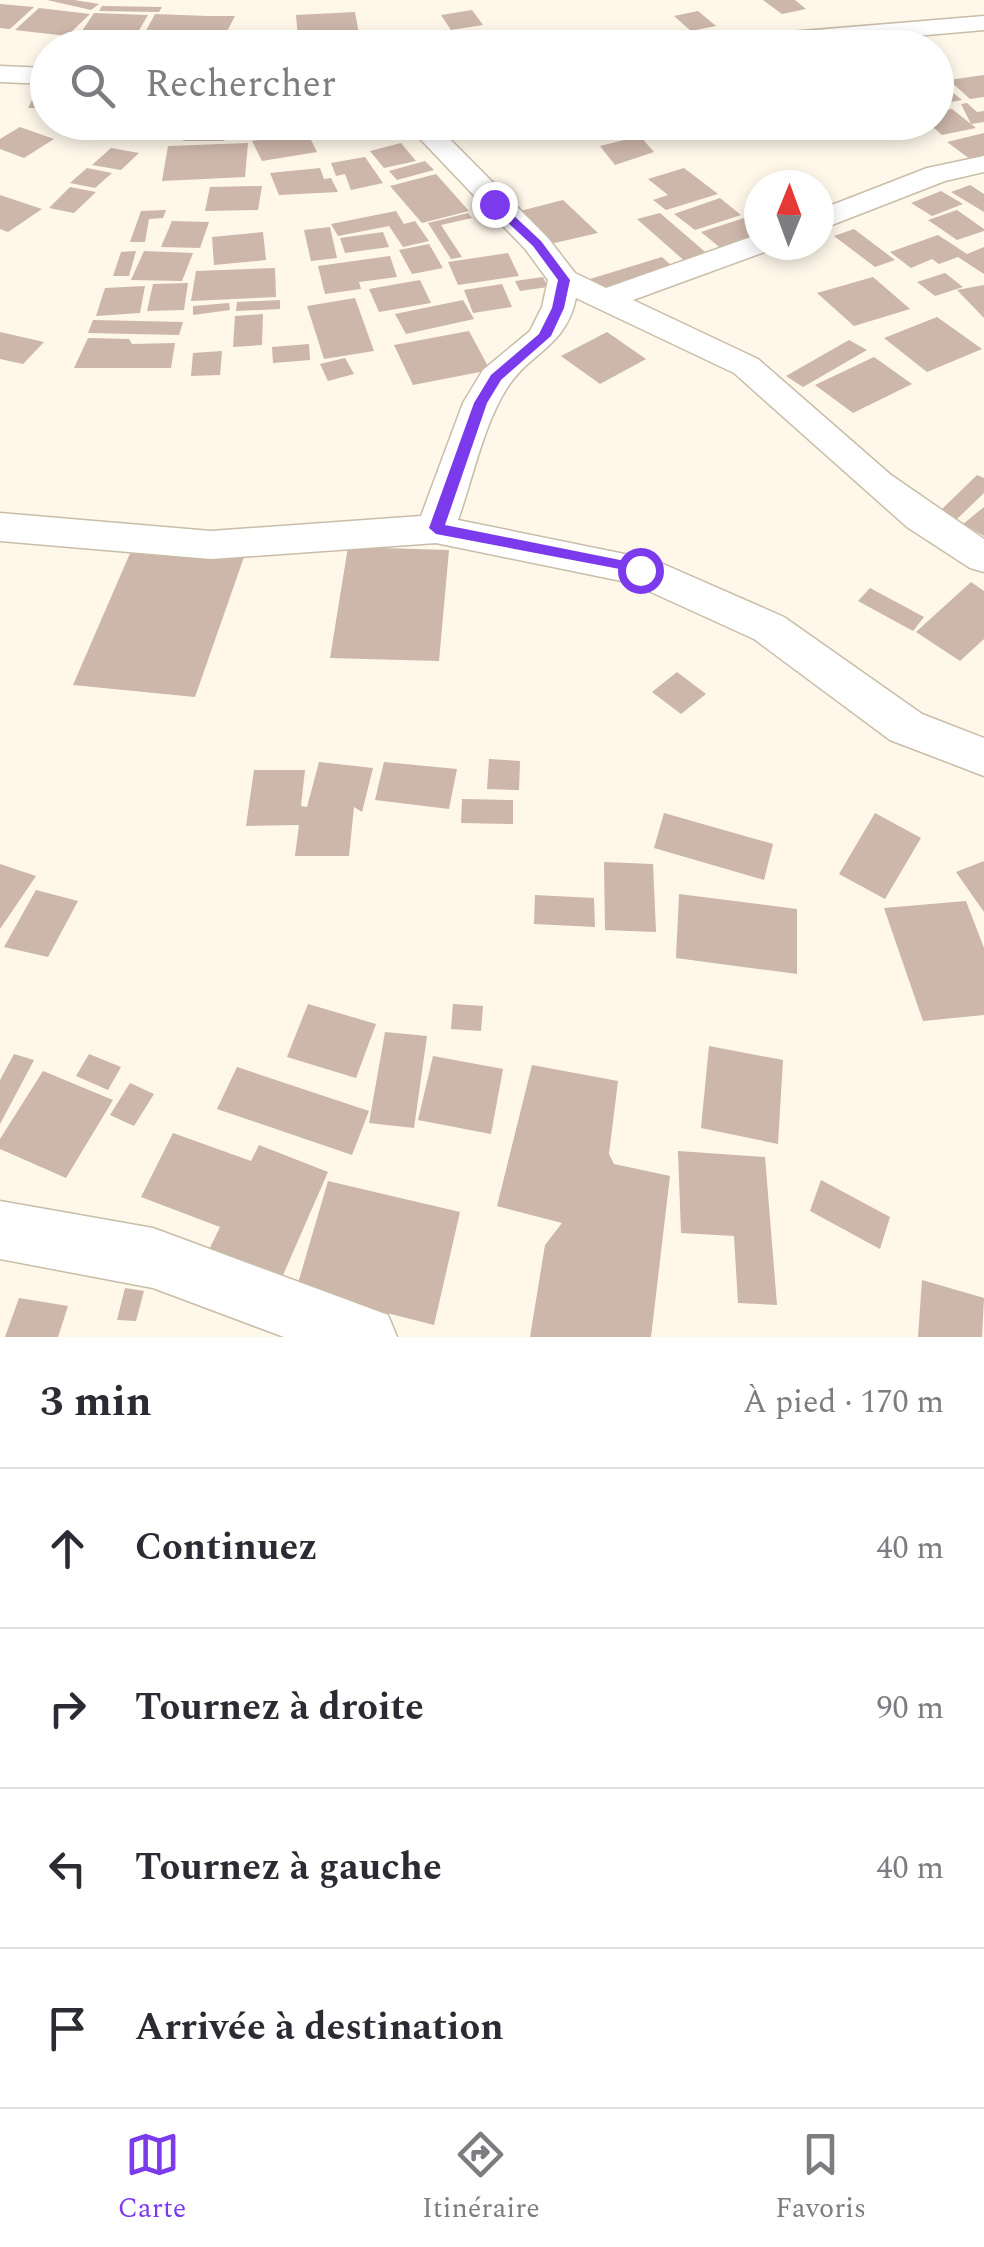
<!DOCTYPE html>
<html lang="fr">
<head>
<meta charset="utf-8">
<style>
	:root { --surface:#fff; --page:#f2f2f3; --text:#2b2b33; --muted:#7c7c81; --line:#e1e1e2; --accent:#7c3aed }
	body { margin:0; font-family:Spectral,serif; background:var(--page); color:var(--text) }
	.compass { position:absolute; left:744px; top:170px; width:90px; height:90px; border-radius:50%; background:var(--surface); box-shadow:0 5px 15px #0003; rotate:1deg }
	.stop { position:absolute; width:30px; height:30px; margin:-22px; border:8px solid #7c3aed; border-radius:50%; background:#fff }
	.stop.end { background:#7c3aed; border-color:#fff; box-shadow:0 2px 10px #0008 }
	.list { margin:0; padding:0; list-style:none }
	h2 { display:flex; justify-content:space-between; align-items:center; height:130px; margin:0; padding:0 40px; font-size:42px }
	h2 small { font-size:32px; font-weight:400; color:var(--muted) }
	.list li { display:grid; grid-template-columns:65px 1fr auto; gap:30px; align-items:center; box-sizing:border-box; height:160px; padding:0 40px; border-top:2px solid var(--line) }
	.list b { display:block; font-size:38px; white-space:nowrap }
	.list em { font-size:32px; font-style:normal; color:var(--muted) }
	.icon { flex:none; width:55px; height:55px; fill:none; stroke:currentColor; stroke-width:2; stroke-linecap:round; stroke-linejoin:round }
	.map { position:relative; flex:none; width:984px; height:1337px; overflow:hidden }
	.search { position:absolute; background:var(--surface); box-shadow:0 5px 15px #0003; left:30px; right:30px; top:30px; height:110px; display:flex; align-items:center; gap:25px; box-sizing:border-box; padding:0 35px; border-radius:55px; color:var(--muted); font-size:38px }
	.sheet { height:770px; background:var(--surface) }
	nav { display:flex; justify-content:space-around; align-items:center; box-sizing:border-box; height:140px; border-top:2px solid var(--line); background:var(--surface); font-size:28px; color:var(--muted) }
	nav a { display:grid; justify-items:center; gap:5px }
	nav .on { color:var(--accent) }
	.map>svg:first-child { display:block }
	.building { fill:#cdb6aa }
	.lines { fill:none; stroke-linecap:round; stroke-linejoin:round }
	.minor-casing { stroke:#c9bda8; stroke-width:3 }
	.minor { fill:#fff; fill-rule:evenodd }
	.route { fill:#7c3aed }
</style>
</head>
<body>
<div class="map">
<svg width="984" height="1337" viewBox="0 0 984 1337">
	<rect width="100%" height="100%" fill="#fef7ea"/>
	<!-- building -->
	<g class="building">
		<path d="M47,0H74L99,4L91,10Z"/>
		<path d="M763,0H795L806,9L782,14Z"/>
		<path d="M0,4L34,7L10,29L0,28Z"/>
		<path d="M102,6L162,7L159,12L99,11Z"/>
		<path d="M39,8L90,14L67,36L15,30Z"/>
		<path d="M472,10L483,25L451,30L441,15Z"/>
		<path d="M698,11L716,26L691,31L674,16Z"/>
		<path d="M355,12L359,34L298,37L296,15Z"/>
		<path d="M94,13L148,15L134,39L78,37Z"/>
		<path d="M155,14L207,16H235L221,43L141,40Z"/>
		<path d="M394,33L398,48H360L357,36Z"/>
		<path d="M984,75V97L970,99L949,80Z"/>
		<path d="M942,84L962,100L936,105V85Z"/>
		<path d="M36,92H48L46,108H28Z"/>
		<path d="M967,103L977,112L984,111V122L971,124L976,128L942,135L927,122H936V111L952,109L971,124L961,104Z"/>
		<path d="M105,122H172L165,136L99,132Z"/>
		<path d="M179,122H228L224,141H183L186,131L176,132Z"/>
		<path d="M241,122H301L305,129L249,138Z"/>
		<path d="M336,122H377L383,126L367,133L356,126L329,136L318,129Z"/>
		<path d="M785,122H816L829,133L804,139Z"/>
		<path d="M20,127L54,139L24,158L0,149V139Z"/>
		<path d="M307,132L317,152L262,161L252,141Z"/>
		<path d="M984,133V160L974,162L947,142Z"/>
		<path d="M640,136L654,152L615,165L600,146Z"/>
		<path d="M248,143L245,177L162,181L168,146Z"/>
		<path d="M401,143L416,161L384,168L370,151Z"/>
		<path d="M111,148L139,153L121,170L92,165Z"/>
		<path d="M365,157L383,183L351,190L345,174L336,176L331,163Z"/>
		<path d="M425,161L434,170L397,180L389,171Z"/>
		<path d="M87,168L112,173L95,188L70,183Z"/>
		<path d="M320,168L324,179L331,178L338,192L279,195L270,173Z"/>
		<path d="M684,168L718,194L666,210L653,200L668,195L648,179Z"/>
		<path d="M436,174L469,211L422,223L390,186Z"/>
		<path d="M970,185L984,194V212L951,192Z"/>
		<path d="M262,186L258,210L205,211L210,187Z"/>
		<path d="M70,187L96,192L74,213L49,208Z"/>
		<path d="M941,191L963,204L932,216L911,203Z"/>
		<path d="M0,195L42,209L8,232L0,229Z"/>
		<path d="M720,198L741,215L695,230L674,214Z"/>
		<path d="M563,200L598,233L550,244L520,211Z"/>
		<path d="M166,210L163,218L149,219L145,242H130L141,211Z"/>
		<path d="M957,210L984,229V231L957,240L928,220Z"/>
		<path d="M396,211L404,224L415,221L429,241L403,247L389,226L338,236L331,224Z"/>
		<path d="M468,213L472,218L441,225L462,257L451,259L428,223Z"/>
		<path d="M660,213L711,257L688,264L637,219Z"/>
		<path d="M744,218L759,229V243L728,254L701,232Z"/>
		<path d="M172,221L209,222L200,248L161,247Z"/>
		<path d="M330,227L337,258L311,261L304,230Z"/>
		<path d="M854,229L895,260L875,267L834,236Z"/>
		<path d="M263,232L266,260L214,265L212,237Z"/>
		<path d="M383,232L389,247L345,253L340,238Z"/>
		<path d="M938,235L967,254L984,247V274L958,257L939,264L932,259L911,268L890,252Z"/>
		<path d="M429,244L443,268L412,274L399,250Z"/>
		<path d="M136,251L129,276H113L121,252Z"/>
		<path d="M144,251L193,253L182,281L131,280Z"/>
		<path d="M508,253L519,276L458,285L448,262Z"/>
		<path d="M390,256L397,277L359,282L361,289L325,294L318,266Z"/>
		<path d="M662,257L674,268L602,290L590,279Z"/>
		<path d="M275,268L276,297L191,301L196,271Z"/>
		<path d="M945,273L963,287L935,296L917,282Z"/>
		<path d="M543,277L548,287L520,291L515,281Z"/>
		<path d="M873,277L910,309L854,326L817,293Z"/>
		<path d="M420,280L431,303L379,312L369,289Z"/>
		<path d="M188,283L184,310L147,311L153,284Z"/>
		<path d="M502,284L512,307L473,313L464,290Z"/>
		<path d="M984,285V318L957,290Z"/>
		<path d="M145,286L140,313L96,316L105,288Z"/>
		<path d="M355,298L374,351L324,359L307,306Z"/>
		<path d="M280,300V309L236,311L237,302Z"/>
		<path d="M463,300L474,319L406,334L395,314Z"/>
		<path d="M229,303L230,310L193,315V306Z"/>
		<path d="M263,314L262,345L233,347L235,316Z"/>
		<path d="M937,317L982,349L927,372L884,338Z"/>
		<path d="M93,320L183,322L179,335L88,333Z"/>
		<path d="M469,331L490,370L413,385L394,345Z"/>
		<path d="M0,332L44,342L23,364L0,359Z"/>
		<path d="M607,332L646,359L600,384L561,356Z"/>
		<path d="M88,338L129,339L132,344L175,343L171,368H74Z"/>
		<path d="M849,340L867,350L803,387L786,376Z"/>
		<path d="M309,344L310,360L273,363L272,347Z"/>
		<path d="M222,351L220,375L191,376L193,353Z"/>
		<path d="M874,357L912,384L853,413L815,385Z"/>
		<path d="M345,358L354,374L328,381L320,364Z"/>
		<path d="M977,475L984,478V493L956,520L939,512Z"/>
		<path d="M984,507V536L963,524Z"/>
		<path d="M141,528L251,537L195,697L73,685Z"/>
		<path d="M348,547L449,550L439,661L330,658Z"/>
		<path d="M971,582L984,591V639L960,661L916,632Z"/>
		<path d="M870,588L924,617L913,631L858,601Z"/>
		<path d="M677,672L706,694L681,714L652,692Z"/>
		<path d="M489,759L520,761L519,790L487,789Z"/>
		<path d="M319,762L373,768L362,812L354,807L349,856H295L299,825L246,826L254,770H305L301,806L307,807Z"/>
		<path d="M384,762L457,769L449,809L375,800Z"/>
		<path d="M462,799L513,800V824L461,823Z"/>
		<path d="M664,813L773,844L764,880L654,848Z"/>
		<path d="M875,813L921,838L885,899L839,874Z"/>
		<path d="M984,861V912L956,872Z"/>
		<path d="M604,862L653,864L656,932L605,930Z"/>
		<path d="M0,864L36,876L0,929Z"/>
		<path d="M36,890L78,901L48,957L4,947Z"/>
		<path d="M679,894L797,909V974L676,958Z"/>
		<path d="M535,895L594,898L595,927L534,924Z"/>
		<path d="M966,901L984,948V1015L923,1021L884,908Z"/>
		<path d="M308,1004L376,1024L356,1078L287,1057Z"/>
		<path d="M453,1004L483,1006L481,1031L451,1029Z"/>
		<path d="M385,1032L427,1036L414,1128L369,1123Z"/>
		<path d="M709,1046L783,1060L778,1144L701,1128Z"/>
		<path d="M14,1054L34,1060L0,1124V1080Z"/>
		<path d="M89,1054L121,1067L108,1090L76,1076Z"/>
		<path d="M433,1056L503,1069L491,1134L418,1120Z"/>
		<path d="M532,1065L618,1081L609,1154L614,1164L670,1176L651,1337H530L545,1245L562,1223L497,1206Z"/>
		<path d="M237,1067L369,1111L352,1155L217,1109Z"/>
		<path d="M43,1071L113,1100L66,1178L0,1149V1139Z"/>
		<path d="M130,1083L154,1094L134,1126L110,1115Z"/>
		<path d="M173,1133L251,1161L259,1145L328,1172L280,1282L208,1252L220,1227L141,1197Z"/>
		<path d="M678,1151L765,1157L777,1305L738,1303L734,1236L681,1233Z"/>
		<path d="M821,1180L890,1217L880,1249L810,1211Z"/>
		<path d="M328,1181L460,1212L434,1325L296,1290Z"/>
		<path d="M922,1280L984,1298L982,1337H918Z"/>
		<path d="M125,1288L144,1291L136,1321L117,1320Z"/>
		<path d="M19,1298L68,1306L58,1337H5Z"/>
	</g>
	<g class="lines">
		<!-- minor casing -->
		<g class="minor-casing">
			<g id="minor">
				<path d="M984,16V30L778,48H670L682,41Z"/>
				<path d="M0,66L48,68V84L0,82Z"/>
				<path d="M404,122H433L548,238L575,273L606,288L748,238L759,235V245H774L770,250L633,300L758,359L891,475L984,539V572L970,568L907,527L734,373L576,298C566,347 530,352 507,388C483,426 473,478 458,520L654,560L784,617L922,714L984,738V776L890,740L754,639L631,583L436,543L211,559L0,541V513L211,531L421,516L463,403L483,370L530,331L542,307L548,280L526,250Z"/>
				<path d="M984,156V172L945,181L819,230V210L927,168Z"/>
				<path d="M0,1201L153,1228L388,1315L397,1337H284L153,1288L0,1259Z"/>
			</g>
		</g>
		<!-- minor -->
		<use href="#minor" class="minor"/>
	</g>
	<!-- route -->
	<path class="route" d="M490,201H498L541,241L570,280L564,308L551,336L501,380L487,403L445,525L640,564L648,570L646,574L436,534L429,528L474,403L491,375L539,334L552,308L558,280L533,246L490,206Z"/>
</svg>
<svg class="compass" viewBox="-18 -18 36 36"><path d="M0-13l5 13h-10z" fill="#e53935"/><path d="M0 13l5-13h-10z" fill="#7c7c81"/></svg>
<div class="stop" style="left:640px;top:570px"></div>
<div class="stop end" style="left:494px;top:204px"></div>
<div class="search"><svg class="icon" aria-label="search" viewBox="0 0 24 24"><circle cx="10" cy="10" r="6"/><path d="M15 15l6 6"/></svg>Rechercher</div>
</div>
<section class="sheet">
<h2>3 min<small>À pied · 170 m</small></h2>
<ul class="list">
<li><svg class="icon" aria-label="ahead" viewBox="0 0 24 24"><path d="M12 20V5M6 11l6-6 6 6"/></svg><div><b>Continuez</b></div><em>40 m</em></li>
<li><svg class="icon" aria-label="right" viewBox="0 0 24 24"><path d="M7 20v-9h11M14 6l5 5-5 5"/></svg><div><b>Tournez à droite</b></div><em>90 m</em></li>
<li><svg class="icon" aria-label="left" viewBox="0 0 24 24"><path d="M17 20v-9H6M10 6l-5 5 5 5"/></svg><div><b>Tournez à gauche</b></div><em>40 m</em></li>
<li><svg class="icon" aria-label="arrive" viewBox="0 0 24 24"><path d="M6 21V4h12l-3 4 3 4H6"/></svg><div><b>Arrivée à destination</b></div></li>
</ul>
</section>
<nav>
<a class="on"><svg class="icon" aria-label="map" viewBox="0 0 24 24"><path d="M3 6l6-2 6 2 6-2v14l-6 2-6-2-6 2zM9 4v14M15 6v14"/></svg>Carte</a>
<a><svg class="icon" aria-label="directions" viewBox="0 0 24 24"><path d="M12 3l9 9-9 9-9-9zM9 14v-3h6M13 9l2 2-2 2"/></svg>Itinéraire</a>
<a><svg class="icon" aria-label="saved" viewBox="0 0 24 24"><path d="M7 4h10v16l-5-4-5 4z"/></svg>Favoris</a>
</nav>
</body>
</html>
